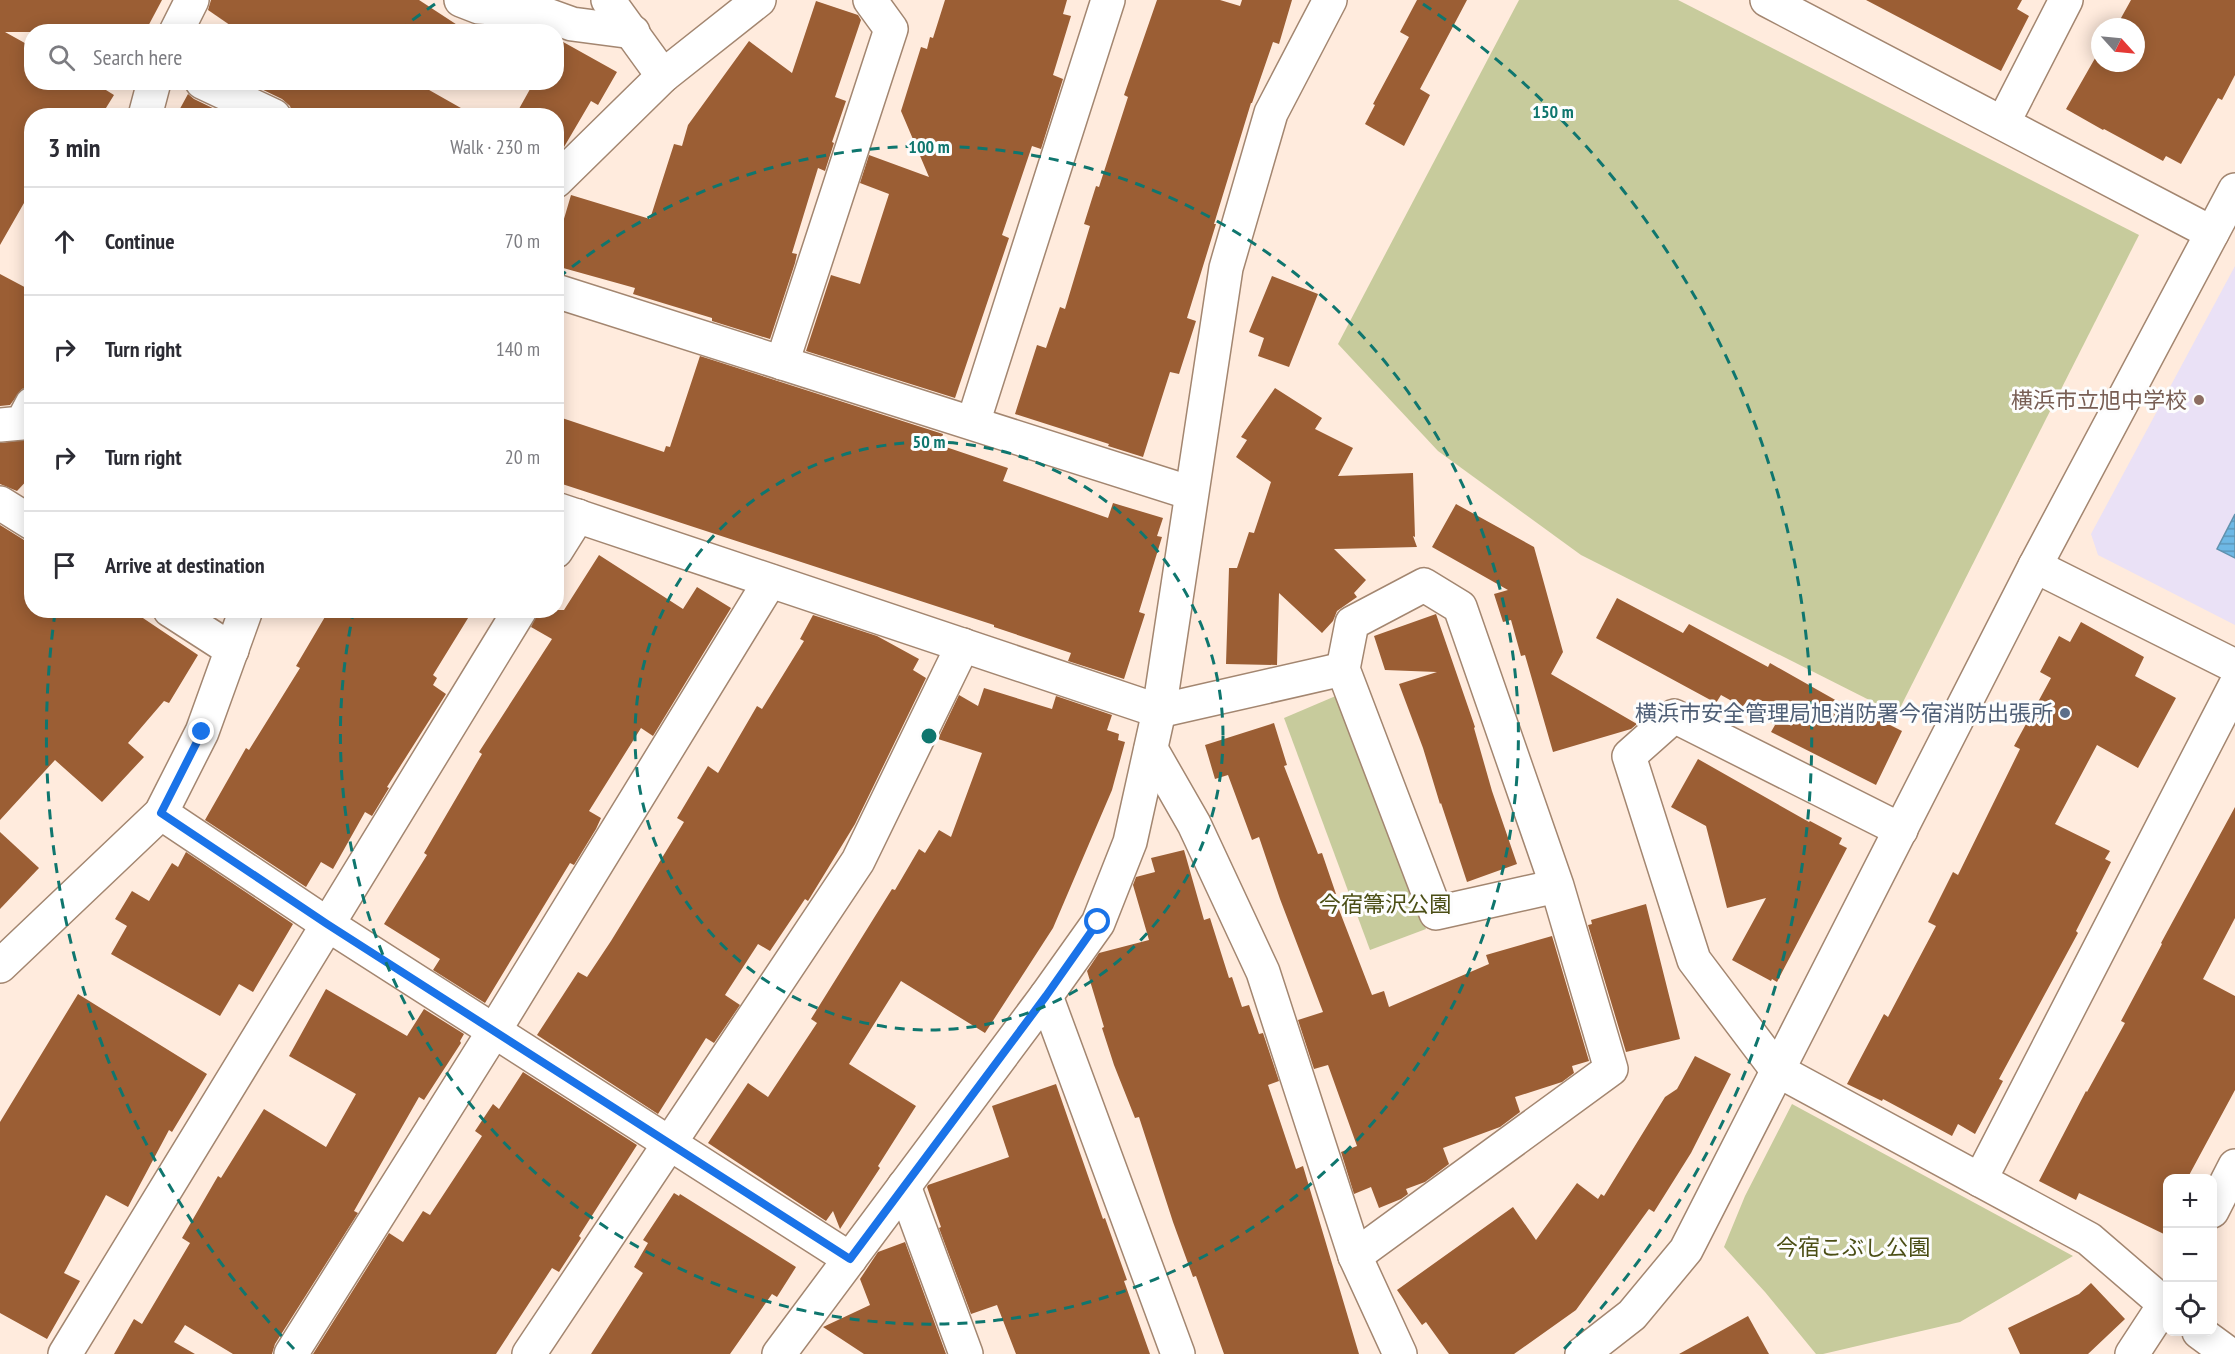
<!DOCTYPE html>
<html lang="en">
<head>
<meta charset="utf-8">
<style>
	:root { --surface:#fff; --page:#f2f2f3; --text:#2b2b33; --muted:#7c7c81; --line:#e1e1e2 }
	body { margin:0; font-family:"PT Sans Narrow","Noto Sans JP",sans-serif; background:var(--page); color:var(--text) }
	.controls { position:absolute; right:18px; bottom:18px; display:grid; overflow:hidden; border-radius:12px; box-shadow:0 3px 15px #0003 }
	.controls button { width:54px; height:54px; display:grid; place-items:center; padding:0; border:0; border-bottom:2px solid var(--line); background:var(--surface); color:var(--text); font:30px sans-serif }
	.compass { position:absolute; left:2091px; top:18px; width:54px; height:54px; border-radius:50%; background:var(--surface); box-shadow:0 3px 15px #0003; rotate:117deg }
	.stop { position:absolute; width:18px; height:18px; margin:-14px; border:4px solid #1a73e8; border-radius:50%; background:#fff }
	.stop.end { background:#1a73e8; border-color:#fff; box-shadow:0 2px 6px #0008 }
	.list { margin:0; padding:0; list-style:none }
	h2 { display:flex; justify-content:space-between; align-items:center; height:78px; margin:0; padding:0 24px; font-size:26px }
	h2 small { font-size:20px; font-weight:400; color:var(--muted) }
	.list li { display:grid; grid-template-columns:39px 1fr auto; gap:18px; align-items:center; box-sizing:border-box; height:108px; padding:0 24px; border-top:2px solid var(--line) }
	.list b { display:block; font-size:22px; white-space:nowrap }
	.list em { font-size:20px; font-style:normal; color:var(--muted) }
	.icon { flex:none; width:33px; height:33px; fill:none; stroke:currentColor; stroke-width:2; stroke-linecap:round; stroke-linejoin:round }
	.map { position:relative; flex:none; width:2235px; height:1354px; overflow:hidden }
	.search { position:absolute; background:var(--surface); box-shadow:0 3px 15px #0003; left:24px; top:24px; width:540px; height:66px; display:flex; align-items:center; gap:15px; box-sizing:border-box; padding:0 21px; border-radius:24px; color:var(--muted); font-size:22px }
	.panel { position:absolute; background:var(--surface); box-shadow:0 3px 15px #0003; left:24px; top:108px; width:540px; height:510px; border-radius:24px }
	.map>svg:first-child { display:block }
	.education { fill:#eae1f6 }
	.park { fill:#c7cb9c }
	.water { fill:url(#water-rules); stroke:#6292ae; stroke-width:1.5 }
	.building { fill:#9b5e34 }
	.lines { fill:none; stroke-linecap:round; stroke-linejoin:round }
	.minor-casing { stroke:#a38670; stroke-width:36 }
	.tertiary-casing { stroke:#a38670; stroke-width:36 }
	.minor { stroke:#fff; stroke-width:33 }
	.tertiary { stroke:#fff; stroke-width:33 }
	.route { stroke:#1a73e8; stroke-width:8 }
	.ring { fill:none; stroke:#0f766e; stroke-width:3; stroke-dasharray:10 8 }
	.education-dot { fill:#8d6e63; stroke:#fdfdfd; stroke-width:2 }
	.service-dot { fill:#5c6f8a; stroke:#fdfdfd; stroke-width:2 }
	.labels { text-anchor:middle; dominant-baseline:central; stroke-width:6; stroke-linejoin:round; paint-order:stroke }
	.education-label { font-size:22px; fill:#785e54; stroke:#fdfdfd; text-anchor:end }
	.service-label { font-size:22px; fill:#4e5e75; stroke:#fdfdfd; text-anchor:end }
	.park-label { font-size:22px; fill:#4b4e15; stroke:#fdfdfd }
	.centre { fill:#0f766e; stroke:#fdfdfd; stroke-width:3 }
	.ring-label { font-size:18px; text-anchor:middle; font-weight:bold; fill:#0f766e; stroke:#fdfdfd; stroke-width:6; stroke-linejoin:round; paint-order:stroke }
</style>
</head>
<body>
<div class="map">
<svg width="2235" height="1354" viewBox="0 0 2235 1354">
	<defs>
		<pattern id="water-rules" width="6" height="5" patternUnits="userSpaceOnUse" patternTransform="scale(1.5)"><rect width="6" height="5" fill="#6eb8e5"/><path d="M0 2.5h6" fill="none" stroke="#5c97ba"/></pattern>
	</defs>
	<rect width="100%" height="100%" fill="#ffebdd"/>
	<!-- education -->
	<path class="education" d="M2235,266V625L2098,555L2091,534Z"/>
	<!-- park -->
	<g class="park">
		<path d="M1519,0H1678L2139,235L1897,714L1581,555L1438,451L1338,344Z"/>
		<path d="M1338,695L1426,929L1370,950L1284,718Z"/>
		<path d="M1792,1104L2073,1256L1960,1322L1823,1354H1816L1765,1292L1724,1247L1745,1196Z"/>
	</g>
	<!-- water -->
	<path class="water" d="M2235,514V558L2217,549Z"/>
	<!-- building -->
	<g class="building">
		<path d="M0,0H162L145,32H5L32,47V82H93L114,95L101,116H32V189L0,245Z"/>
		<path d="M211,0H419L468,32H240L208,10Z"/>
		<path d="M945,0H1067L1063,14L1071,16L1053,75L1063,79L1041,149L1032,146L1002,235L1009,238L955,398L806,351L831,275L860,284L889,194L860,183L869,155L929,177L901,111L921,47L927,49L930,37L933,38Z"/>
		<path d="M1157,0H1220L1240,6L1242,0H1292L1279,44L1273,42L1252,103H1251L1214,224H1216L1187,318L1196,321L1179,374L1170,372L1143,457L1108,446L1109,444L1015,414L1037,345L1046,348L1060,307L1065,309L1090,226L1084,224L1096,186L1099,187L1128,97L1124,95Z"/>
		<path d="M1417,0H1467L1420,89L1430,95L1404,146L1365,124L1375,105L1373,104L1409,37L1400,32Z"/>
		<path d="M1866,0H2022L2017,9L2029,16L2001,71Z"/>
		<path d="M2131,0H2235V75L2222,100L2218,98L2181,164L2166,156L2163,161L2104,129L2103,130L2066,109L2098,53L2100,54V63H2136V27H2116Z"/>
		<path d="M816,1L858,15L861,20L835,97L846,101L832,142L834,143L825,171L818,168L792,253L797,254L795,263L770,339L712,321V318L633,294L635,288L556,266V246L571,195L650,219L674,144L682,146L688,125L749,41L792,73Z"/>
		<path d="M556,38L617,72L598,105L591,101L564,147L556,154V116H515L534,82H556Z"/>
		<path d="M247,82H415L475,116H293L290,106L282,99Z"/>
		<path d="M188,94L194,99L229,116H176Z"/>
		<path d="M0,274L32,291V385L22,389L10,405L0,406Z"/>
		<path d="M1272,276L1318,294L1289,367L1258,356L1264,338L1249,332Z"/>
		<path d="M700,356L943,434L940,445L1008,468L1003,481L1108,518L1113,503L1163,518L1157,536L1162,537L1139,612L1145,614L1124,679L1068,661L1071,653L994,627V625L556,482V416L664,452L666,446L670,447Z"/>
		<path d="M1275,388L1322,418L1315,429L1353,448L1338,476L1413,473L1415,537L1413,536L1417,547L1334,549L1366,580L1354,593L1357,597L1337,611L1333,621L1322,633L1279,593L1277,665L1226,664L1229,568H1237L1249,532L1254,533L1271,482L1236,457L1247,440L1241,437Z"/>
		<path d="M32,439V475L17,491L0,484V443Z"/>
		<path d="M1456,504L1534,547L1563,652L1551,674L1637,724L1631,729L1553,752L1525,655L1521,656L1511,620L1503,622L1494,594L1508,590L1432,547Z"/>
		<path d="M0,525L32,545V610H131L198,655L169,703L164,701L128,743L144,757L102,802L55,760L0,820Z"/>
		<path d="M599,555L683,609L697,587L731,608L653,736L641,728L589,811L601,818L596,829L574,865L570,863L485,1003L433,970L440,959L384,924L427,855L424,853L482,754L479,752L552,639L531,627L539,610H564Z"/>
		<path d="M1617,598L1683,633L1689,624L1768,667L1770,663L1853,710L1854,707L1902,731L1876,785L1771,732L1775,725L1721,695L1716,703L1596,638Z"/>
		<path d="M329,610H473L433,675L437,678L433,685L446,694L387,787L389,788L372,816L365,812L333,869L321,862L306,887L205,820L246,748L249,750L300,668L296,666Z"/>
		<path d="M1436,614L1475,727L1474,728L1492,791L1517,864L1467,882L1441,803L1440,804L1423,748L1399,684L1437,672L1385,670L1374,636Z"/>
		<path d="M813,615L877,636L919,659L913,670L926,678L855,824L808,901L805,899L770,951L758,944L725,995L740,1005L714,1043L706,1038L658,1114L537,1035L578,972L587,977L611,941L684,822L677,818L708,766L718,773L757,706L762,709L804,641L800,639Z"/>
		<path d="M2081,622L2144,657L2135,676L2176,698L2138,768L2097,745L2055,824L2110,851L2105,859L2111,862L2076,931L2078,933L1999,1079L2003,1081L1975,1134L1958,1124L1952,1136L1883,1099L1882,1101L1847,1084L1884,1014L1888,1017L1936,926L1928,922L1953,872L1958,875L2020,749L2014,746L2051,678L2040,672L2059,636L2070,642Z"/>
		<path d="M984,688L1052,709L1056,696L1112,715L1107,730L1119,734L1118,740L1125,742L1112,790L1053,928L985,1033L901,981L849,1064L916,1106L878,1166L880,1168L840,1229L833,1211L826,1221L708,1143L748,1083L768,1097L817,1023L811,1019L892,889L895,890L919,849L925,853L939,830L951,837L982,753L938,739L959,695L978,706Z"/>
		<path d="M1274,723L1287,765L1284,766L1318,854L1322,853L1336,894H1333L1372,995L1384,991L1389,1007L1489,964L1486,955L1552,936L1589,1061L1572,1066L1574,1073L1562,1082L1515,1097L1520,1112L1500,1127L1443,1148L1449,1164L1425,1182L1406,1189L1408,1194L1401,1199L1379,1208L1371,1187L1354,1194L1341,1152L1357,1146L1328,1065L1314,1069L1298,1020L1323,1012L1280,899L1259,837L1252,840L1228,775L1215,779L1205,745Z"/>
		<path d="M1698,759L1809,822L1810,821L1842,838L1839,844L1847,848L1777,982L1772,979L1771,981L1732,960L1766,898L1727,908L1706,826L1671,807Z"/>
		<path d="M2235,807V918L2203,979L2235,996V1090L2187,1179H2168V1236L2079,1193L2076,1200L2039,1181L2086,1091L2087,1092L2125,1023L2121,1021L2162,944L2161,943Z"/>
		<path d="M0,832L39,868L0,909Z"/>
		<path d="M1184,850L1204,920L1210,918L1229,978L1232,977L1242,1007L1249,1005L1259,1034L1263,1033L1279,1081L1268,1085L1296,1169L1303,1166L1359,1354H1224L1196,1276L1193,1277L1173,1222L1139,1117L1135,1118L1114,1065L1102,1028L1104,1027L1087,971L1099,953L1149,940L1133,885L1136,877L1155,872L1151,858Z"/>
		<path d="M186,852L293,924L253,992L239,984L220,1016L111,954L127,926L115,919L132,891L149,901L172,863L178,867Z"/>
		<path d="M1646,904L1680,1039L1626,1052L1588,925L1592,924L1591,920Z"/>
		<path d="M326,989L407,1036L424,1009L464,1034L460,1041L461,1043L424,1100L419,1097L354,1211L358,1213L275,1344L272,1354H233L185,1325L174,1342L195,1354H114L134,1319L142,1324L190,1243L182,1238L218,1176L221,1178L264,1109L326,1147L356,1094L289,1056Z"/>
		<path d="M78,994L207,1074L172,1132L169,1130L128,1207L106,1195L64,1273L80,1281L47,1339L0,1313V1122Z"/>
		<path d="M1695,1056L1731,1074L1691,1153L1654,1212L1649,1209L1576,1310L1514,1354H1449L1426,1322L1422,1325L1397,1290L1513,1207L1536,1240L1577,1183L1598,1199L1601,1194L1604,1196L1665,1097L1677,1089Z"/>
		<path d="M523,1072L637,1145L579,1236L581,1238L559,1272L552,1268L496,1354H313L389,1233L403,1242L423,1211L430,1215L482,1136L475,1131L493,1104L499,1109Z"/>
		<path d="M1056,1084L1103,1219L1105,1218L1127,1280L1124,1281L1150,1354H1016L997,1305L971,1314L939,1228L941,1227L927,1187L928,1185L1009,1157L992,1106Z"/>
		<path d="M674,1193L679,1196L680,1194L796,1267L777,1297L772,1294L730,1354H591L643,1273L634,1267L648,1243L643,1240Z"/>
		<path d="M905,1242L946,1354H864L823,1327L870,1305L860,1279L878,1252Z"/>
		<path d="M2091,1283L2125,1319L2088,1354H2020L2008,1328L2079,1294Z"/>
		<path d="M1748,1316L1769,1354H1679Z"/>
	</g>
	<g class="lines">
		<!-- minor casing -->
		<g class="minor-casing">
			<g id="minor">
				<path d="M461,0L479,7L536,11L572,24L633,32"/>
				<path d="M608,0L663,76"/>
				<path d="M1767,0L2212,233"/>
				<path d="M176,32L192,0"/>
				<path d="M202,82L274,116"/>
				<path d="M145,116L154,82"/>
				<path d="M2003,123L2066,0"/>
				<path d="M556,181L663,76L759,0"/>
				<path d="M556,291L1191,493"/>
				<path d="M782,363L891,29L870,0"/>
				<path d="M973,423L1108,0"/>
				<path d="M0,425L22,423L32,404"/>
				<path d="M0,503L32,523"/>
				<path d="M556,509L1159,711L1343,669"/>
				<path d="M556,551L578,516"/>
				<path d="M2035,566L2235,666"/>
				<path d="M170,610L232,650"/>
				<path d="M1151,749L1194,824L1263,972L1355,1256L1400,1354"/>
				<path d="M161,813L327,924L850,1259"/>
				<path d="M1901,830L1674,716L1629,756L1694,960L1777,1070L2089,1239L2168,1307"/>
				<path d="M0,966L161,813L202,732L246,610"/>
				<path d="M1046,996L1178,1354"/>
				<path d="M1980,1180L2235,686"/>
				<path d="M904,1186L966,1354"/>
				<path d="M2212,1211L2235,1166"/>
				<path d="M1355,1256L1611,1069L1557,886L1460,607L1424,585L1352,623L1343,669L1436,913L1557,886"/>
				<path d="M2199,1332L2229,1354"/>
				<path d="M65,1354L520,610"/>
				<path d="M291,1354L494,1031L770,581"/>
				<path d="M529,1354L858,861L963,645"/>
				<path d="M779,1354L1046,996L1098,923L1130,842L1159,711L1226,268L1271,113L1330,0"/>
				<path d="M2132,1354L2168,1299"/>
			</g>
		</g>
		<!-- tertiary casing -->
		<g class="tertiary-casing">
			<path id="tertiary" d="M1582,1354L1632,1315L1686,1250L2035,566L2235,190"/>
		</g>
		<!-- minor -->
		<use href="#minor" class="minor"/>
		<!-- tertiary -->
		<use href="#tertiary" class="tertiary"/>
	</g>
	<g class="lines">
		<!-- route -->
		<path class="route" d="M202,732L161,813L327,924L850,1259L1046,996L1098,922"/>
	</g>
	<!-- distance rings -->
	<g class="ring">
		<circle cx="929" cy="736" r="294"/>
		<path d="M558 278A589 589 0 1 1 353 614"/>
		<path d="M294 1349A883 883 0 0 1 55 613M398 31A883 883 0 0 1 435 4M1423 4A883 883 0 0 1 1564 1349"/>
	</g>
	<!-- markers -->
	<circle class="education-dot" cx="2199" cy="400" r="6"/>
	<circle class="service-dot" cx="2065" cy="713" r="6"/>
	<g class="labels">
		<!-- education labels -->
		<g class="education-label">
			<text x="2187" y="400">横浜市立旭中学校</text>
		</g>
		<!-- service labels -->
		<g class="service-label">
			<text x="2053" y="713">横浜市安全管理局旭消防署今宿消防出張所</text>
		</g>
		<!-- park labels -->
		<g class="park-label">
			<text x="1385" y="904">今宿箒沢公園</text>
			<text x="1853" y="1247">今宿こぶし公園</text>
		</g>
	</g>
	<circle cx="929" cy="736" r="9" class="centre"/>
	<g class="ring-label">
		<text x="1553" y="118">150 m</text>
		<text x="929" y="153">100 m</text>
		<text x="929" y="448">50 m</text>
	</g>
</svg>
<div class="controls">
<button>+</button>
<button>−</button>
<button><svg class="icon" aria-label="locate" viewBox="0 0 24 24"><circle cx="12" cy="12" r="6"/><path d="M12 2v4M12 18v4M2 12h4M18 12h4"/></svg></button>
</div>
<svg class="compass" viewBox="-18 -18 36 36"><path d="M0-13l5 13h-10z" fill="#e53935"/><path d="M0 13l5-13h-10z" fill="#7c7c81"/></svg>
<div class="stop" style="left:1098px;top:922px"></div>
<div class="stop end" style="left:202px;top:732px"></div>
<div class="search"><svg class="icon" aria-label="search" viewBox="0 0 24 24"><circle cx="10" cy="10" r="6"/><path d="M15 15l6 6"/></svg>Search here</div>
<section class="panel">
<h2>3 min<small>Walk · 230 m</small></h2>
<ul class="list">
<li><svg class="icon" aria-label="ahead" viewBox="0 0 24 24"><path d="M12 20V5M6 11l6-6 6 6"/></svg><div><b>Continue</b></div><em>70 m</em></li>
<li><svg class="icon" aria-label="right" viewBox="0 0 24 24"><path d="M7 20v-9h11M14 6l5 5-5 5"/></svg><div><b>Turn right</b></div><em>140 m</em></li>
<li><svg class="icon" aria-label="right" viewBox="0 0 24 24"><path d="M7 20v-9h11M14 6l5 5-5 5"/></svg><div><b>Turn right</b></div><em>20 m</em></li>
<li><svg class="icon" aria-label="arrive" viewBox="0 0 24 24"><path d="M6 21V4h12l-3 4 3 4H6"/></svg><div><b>Arrive at destination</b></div></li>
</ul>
</section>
</div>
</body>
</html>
